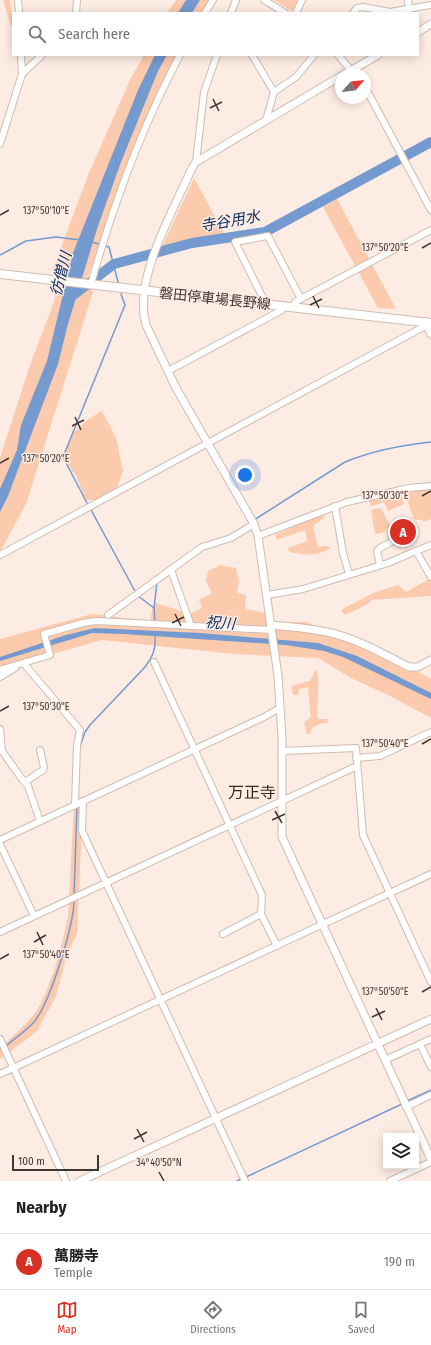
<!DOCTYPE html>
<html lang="en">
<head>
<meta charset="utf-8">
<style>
	:root { --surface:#fff; --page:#f2f2f2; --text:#202124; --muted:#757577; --line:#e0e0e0; --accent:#d93025 }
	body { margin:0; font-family:"Fira Sans Condensed","Noto Sans JP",sans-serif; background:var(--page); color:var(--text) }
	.controls { position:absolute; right:12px; bottom:12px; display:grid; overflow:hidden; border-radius:0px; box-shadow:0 2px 10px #0003 }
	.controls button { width:36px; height:36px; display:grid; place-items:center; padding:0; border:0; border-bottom:1px solid var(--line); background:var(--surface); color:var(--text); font:20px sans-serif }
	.compass { position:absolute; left:335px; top:68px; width:36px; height:36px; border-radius:50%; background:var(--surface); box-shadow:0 2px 10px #0003; rotate:63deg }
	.scale { position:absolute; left:12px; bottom:10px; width:87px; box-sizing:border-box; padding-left:4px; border:2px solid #3f3733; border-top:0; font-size:11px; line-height:14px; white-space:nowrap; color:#3f3733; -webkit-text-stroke:3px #fdece3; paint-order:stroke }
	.you { position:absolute; left:245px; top:475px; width:14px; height:14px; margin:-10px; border:3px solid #fff; border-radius:50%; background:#1a73e8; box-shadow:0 0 0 6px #1a73e833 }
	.badge { display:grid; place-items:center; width:26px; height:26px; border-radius:50%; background:var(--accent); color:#fff; font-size:13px; font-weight:700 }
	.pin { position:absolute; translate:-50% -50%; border:2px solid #fff; box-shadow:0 1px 4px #0006 }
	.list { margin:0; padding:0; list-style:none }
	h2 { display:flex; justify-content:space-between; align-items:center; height:52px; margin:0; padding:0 16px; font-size:17px }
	h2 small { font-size:13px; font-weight:400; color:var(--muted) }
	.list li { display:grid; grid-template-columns:26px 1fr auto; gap:12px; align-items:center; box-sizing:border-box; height:56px; padding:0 16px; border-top:1px solid var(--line) }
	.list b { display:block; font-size:15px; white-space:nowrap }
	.list p { margin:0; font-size:13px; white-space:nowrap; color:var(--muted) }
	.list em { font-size:13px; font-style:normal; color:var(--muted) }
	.icon { flex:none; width:22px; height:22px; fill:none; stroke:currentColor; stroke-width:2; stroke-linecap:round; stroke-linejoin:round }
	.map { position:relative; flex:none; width:431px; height:1181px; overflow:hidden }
	.search { position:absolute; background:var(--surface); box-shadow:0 2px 10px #0003; left:12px; right:12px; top:12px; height:44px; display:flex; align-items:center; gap:10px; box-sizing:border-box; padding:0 14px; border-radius:0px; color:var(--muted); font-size:15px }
	.sheet { height:108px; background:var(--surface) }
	nav { display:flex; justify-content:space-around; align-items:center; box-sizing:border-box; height:56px; border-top:1px solid var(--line); background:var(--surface); font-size:11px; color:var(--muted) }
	nav a { display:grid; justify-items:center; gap:2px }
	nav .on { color:var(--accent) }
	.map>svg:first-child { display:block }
	.green { fill:#fccaac }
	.water { fill:#749ad0 }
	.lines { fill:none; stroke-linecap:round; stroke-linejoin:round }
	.stream { stroke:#749ad0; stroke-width:1.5 }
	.river { stroke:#749ad0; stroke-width:10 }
	.minor-casing { stroke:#cfbcb0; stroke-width:8 }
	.tertiary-casing { stroke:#cfbcb0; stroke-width:9 }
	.secondary-casing { stroke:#cfbcb0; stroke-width:10 }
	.minor { stroke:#fff; stroke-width:6 }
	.tertiary { stroke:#fff; stroke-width:7 }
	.secondary { stroke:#fff; stroke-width:8 }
	.ticks { fill:none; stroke:#3f3733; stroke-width:1.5 }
	.labels { text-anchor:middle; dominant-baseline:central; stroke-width:3; stroke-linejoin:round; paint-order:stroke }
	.street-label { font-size:14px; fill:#3f3733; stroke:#fdece3 }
	.water-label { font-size:15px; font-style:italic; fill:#0d3163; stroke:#fdece3 }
	.quarter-label { font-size:16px; fill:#37281f; stroke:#fdece3 }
	.ticks-label { font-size:10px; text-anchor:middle; fill:#3f3733; stroke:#fdece3; stroke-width:3; stroke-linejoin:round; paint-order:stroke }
</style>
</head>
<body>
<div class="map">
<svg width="431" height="1181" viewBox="0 0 431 1181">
	<rect width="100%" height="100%" fill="#fdece3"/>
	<!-- green -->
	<g class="green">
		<path d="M3,0H10L13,26H11Z"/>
		<path d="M176,0H213L205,13H167Z"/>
		<path d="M274,0H298L292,11Z"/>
		<path d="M144,55H181L117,193L87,279L93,292L26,504L0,552V458L29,368L55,299L53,269L89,173L130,80Z"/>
		<path d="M194,178L225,235L162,247Z"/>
		<path d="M337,199L396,309L378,308L323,207Z"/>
		<path d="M102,411L116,438L123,471L117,487L101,500H86L76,476L63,457L72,434L87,420Z"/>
		<path d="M431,486V519L425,521L414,519L403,489Z"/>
		<path d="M400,490L404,504L388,511L384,502L371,506L368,497Z"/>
		<path d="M381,508L390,526L384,532L375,534L371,510Z"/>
		<path d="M323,514L325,517L313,526L318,547L326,546L331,548C315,557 307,555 289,552L288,548L307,541L305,530L277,540L275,535Z"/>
		<path d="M220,565L236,568L239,581L237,593L246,595L245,609L267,613L271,622H306L409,667L431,679V718L392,697L351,678L318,658L234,654L102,640L45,656L0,673V639L92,614L150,621L154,601V607L156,603L190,614L202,608L199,600L212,593L206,581L208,571Z"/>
		<path d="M431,578V596L371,600L368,604L345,615L341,610L373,593L398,585L406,592Z"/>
		<path d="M316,669C321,676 316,706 318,719H327L328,723H322L312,728L310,734H307L304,722L311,717L308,687L299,689L298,695H293L291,686L310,681Z"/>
		<path d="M83,801L77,933L66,958L56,996L37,1031L0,1059V1048C12,1037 25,1026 35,1013C49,994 64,940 68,916L74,805Z"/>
	</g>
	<!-- water -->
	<g class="water">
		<path d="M186,0H200L192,13H178Z"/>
		<path d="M155,55H167L158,71L121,162L97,229L68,324L58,364L8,496L0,512V489L17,450L21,425L47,361L73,253L138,90Z"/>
		<path d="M95,628L201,633L318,643L357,656L431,693V699L343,657L324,651L286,645L124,634L92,633L0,661V657L66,635Z"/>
	</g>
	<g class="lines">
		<!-- stream -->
		<g class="stream">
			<path d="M92,242L102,245"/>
			<path d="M105,246L109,247L118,282"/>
			<path d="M0,255L26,241L56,237L80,240"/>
			<path d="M88,505L63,457L125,305L121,294"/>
			<path d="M90,508L136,593"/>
			<path d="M254,520L345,462C372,451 402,445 431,442"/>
			<path d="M138,596L154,608"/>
			<path d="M155,622L154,608L157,582"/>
			<path d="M80,746L85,732L90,725L145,667C153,656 156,649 155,636"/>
			<path d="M74,896L77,806"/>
			<path d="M6,1046C15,1038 26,1031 34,1022C50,1003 74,925 74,900"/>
			<path d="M407,1101L431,1090"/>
			<path d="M246,1177L402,1104"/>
			<path d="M237,1181L243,1178"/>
		</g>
		<!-- river -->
		<path class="river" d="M72,296L114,264L192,243L265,232L431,142"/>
		<!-- minor casing -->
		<g class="minor-casing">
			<g id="minor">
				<path d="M18,0L19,13"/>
				<path d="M264,0L285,13"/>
				<path d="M408,0L409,10"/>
				<path d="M76,13L77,0"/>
				<path d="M205,13L213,0"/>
				<path d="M231,13L236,0"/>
				<path d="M296,13L302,0"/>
				<path d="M353,13L357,8L363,7L390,12L431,5"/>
				<path d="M21,55L22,74"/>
				<path d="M252,55L274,92"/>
				<path d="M338,55L354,74"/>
				<path d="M365,87L431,210"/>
				<path d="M266,120L274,92L296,77L314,55"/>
				<path d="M0,144L22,74L42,55"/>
				<path d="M196,162L204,92L217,55"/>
				<path d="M91,284C113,205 142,127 180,55"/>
				<path d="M262,304L263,298L235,242L268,236L301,299"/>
				<path d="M294,307L295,302L431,230"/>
				<path d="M168,371L282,310V306"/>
				<path d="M335,506L343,553L349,574"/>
				<path d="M258,536L347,502L409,488L431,486"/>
				<path d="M416,551L431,545"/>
				<path d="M0,555L427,325"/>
				<path d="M380,565L377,551L380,548L395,540"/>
				<path d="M171,570L191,626"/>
				<path d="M267,595L303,589L388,563L416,551L431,577"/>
				<path d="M108,615L202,547L231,538L254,524"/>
				<path d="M26,662L25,665L80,730L77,745L75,805"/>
				<path d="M154,662L262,895L261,914L277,946"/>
				<path d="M0,670L50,655L44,634L83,623L96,621L272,630"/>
				<path d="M0,677L15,668"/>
				<path d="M0,729L2,751L22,779L28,786L40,821"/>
				<path d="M283,751L356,748L363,835L431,982"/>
				<path d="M356,758L380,756L431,732"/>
				<path d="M25,782L43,770L44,767L40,750"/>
				<path d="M83,801L82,831L245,1181"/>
				<path d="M0,840L264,717L280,708"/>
				<path d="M0,844L34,916"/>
				<path d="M0,932L357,766"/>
				<path d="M223,934L261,914"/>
				<path d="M0,1039L66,1181"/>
				<path d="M420,1044L431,1067"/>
				<path d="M385,1060L431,1039"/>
				<path d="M0,1074L431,874"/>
				<path d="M406,1107L431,1095"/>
				<path d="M390,1181L431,1162"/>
			</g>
		</g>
		<!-- tertiary casing -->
		<g class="tertiary-casing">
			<g id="tertiary">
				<path d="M418,32L431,24"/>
				<path d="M345,74L378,55"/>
				<path d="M341,76L196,162L192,168C173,211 133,279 146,325L176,388L254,524L258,536L278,676L282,736V837L431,1159"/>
				<path d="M425,322L431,334"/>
				<path d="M271,625C290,627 308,628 327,632C356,638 383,654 409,667H418L431,660"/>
				<path d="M80,1181L431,1019"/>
			</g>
		</g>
		<!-- secondary casing -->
		<g class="secondary-casing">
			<path id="secondary" d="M0,274L431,323"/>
		</g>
		<!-- minor -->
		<use href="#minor" class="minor"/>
		<!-- tertiary -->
		<use href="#tertiary" class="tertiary"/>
		<!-- secondary -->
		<use href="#secondary" class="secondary"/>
	</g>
	<!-- ticks -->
	<path class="ticks" d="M213,99L219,111M210,108L222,102M0,215L9,210M422,248L431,243M313,296L319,308M310,305L322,299M75,417L81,430M72,426L84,420M0,463L9,458M422,496L431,491M175,614L181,626M172,623L184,617M0,711L9,706M422,744L431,739M275,811L282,823M272,820L285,814M37,932L43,945M34,942L46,935M0,959L9,954M422,992L431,987M376,1008L382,1020M372,1017L385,1011M137,1129L144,1142M134,1139L147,1132M159,1172L164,1181"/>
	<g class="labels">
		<!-- street labels -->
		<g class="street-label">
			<text transform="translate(215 299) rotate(6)">磐田停車場長野線</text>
		</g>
		<!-- water labels -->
		<g class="water-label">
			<text transform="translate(230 221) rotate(-10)">寺谷用水</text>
			<text transform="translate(61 274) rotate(-76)">彷僧川</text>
			<text transform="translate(220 623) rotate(4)">祝川</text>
		</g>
		<!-- quarter labels -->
		<g class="quarter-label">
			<text x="252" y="792">万正寺</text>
		</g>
	</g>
	<g class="ticks-label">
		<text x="46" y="214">137°50'10"E</text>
		<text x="385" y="251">137°50'20"E</text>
		<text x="46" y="462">137°50'20"E</text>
		<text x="385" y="499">137°50'30"E</text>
		<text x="46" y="710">137°50'30"E</text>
		<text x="385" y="747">137°50'40"E</text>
		<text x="46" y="958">137°50'40"E</text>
		<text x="385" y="995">137°50'50"E</text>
		<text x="159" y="1166">34°40'50"N</text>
	</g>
</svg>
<div class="controls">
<button><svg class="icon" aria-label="layers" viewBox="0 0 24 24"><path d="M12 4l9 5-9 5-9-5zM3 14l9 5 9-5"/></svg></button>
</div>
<svg class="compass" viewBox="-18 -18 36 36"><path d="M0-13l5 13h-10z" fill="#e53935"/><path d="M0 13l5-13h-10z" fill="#757577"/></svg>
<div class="scale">100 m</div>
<div class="you"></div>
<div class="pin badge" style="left:403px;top:532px">A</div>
<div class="search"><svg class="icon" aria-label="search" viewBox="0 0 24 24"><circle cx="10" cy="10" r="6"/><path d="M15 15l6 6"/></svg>Search here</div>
</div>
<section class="sheet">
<h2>Nearby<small></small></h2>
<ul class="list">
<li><span class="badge">A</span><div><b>萬勝寺</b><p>Temple</p></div><em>190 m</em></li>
</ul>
</section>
<nav>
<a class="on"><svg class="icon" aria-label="map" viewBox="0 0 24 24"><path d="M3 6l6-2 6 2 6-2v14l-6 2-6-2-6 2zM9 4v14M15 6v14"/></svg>Map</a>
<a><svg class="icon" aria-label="directions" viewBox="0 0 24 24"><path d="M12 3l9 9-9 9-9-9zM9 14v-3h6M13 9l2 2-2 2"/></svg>Directions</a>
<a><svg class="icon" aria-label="saved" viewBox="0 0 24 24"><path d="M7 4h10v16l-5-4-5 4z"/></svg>Saved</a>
</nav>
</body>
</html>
